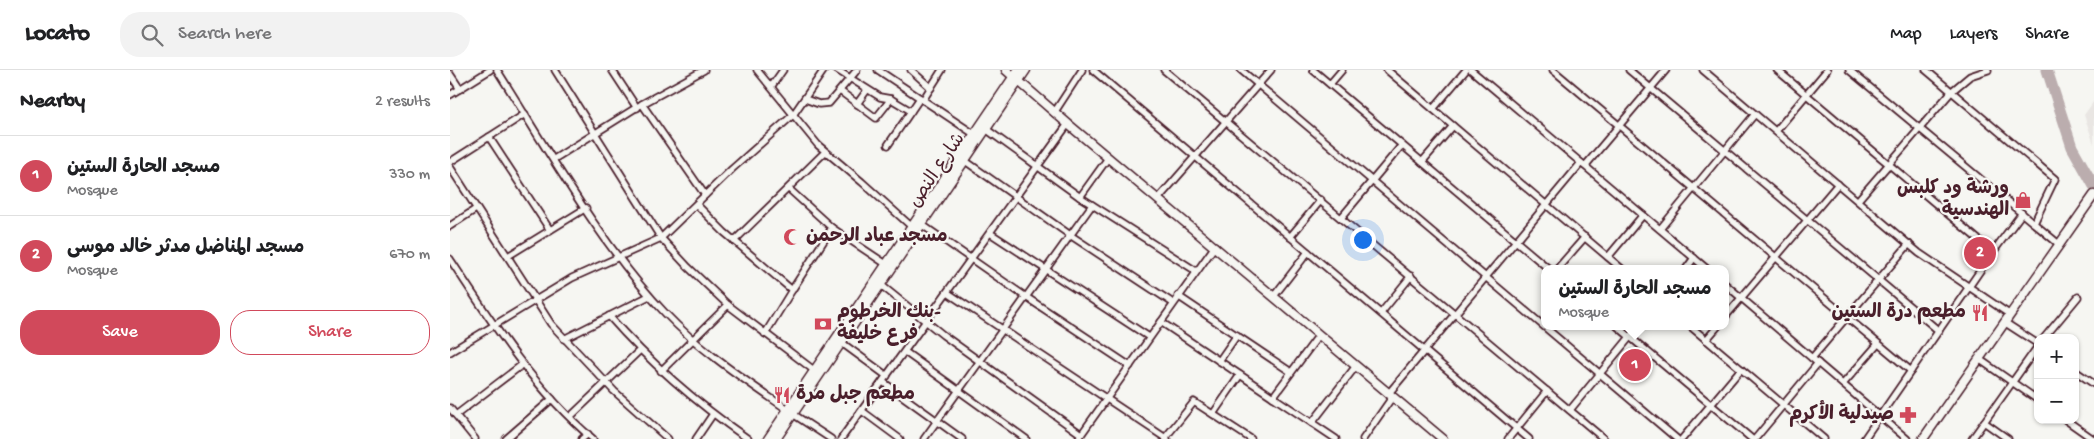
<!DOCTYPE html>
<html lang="en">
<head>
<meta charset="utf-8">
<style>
	:root { --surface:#fff; --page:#f2f2f2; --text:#202124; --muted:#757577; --line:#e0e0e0; --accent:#d1495b }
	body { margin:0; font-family:"Gochi Hand","Playpen Sans Arabic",sans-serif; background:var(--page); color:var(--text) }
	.controls { position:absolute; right:15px; bottom:15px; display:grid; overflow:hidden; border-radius:10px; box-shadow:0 1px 4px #0004 }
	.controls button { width:45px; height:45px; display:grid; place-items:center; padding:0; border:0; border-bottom:1px solid var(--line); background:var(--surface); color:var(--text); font:25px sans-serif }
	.you { position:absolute; left:912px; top:169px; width:18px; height:18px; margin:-12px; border:4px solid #fff; border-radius:50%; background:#1a73e8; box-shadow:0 0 0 8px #1a73e833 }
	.badge { display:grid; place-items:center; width:32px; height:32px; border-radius:50%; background:var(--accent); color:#fff; font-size:16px; font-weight:700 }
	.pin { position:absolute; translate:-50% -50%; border:2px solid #fff; box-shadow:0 1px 5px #0006 }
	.popup { position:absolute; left:1091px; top:195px; width:188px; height:65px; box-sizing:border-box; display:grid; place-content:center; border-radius:10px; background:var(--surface); filter:drop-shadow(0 1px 4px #0005); font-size:16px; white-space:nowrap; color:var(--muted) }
	.popup b { font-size:19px; color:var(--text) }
	.popup::after { content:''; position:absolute; left:50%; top:100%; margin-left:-10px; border:10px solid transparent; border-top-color:var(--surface) }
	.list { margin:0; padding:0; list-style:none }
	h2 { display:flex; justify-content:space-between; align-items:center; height:65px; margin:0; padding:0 20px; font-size:21px }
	h2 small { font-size:16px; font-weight:400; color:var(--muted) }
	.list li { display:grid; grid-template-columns:32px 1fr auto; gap:15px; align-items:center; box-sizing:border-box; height:80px; padding:0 20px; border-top:1px solid var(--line) }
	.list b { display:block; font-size:19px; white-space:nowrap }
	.list p { margin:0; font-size:16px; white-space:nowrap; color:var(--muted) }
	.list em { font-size:16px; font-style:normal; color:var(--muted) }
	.actions { display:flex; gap:10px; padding:15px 20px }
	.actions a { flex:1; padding:11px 0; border:1px solid var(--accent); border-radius:20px; text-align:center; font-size:18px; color:var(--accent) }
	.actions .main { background:var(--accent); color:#fff }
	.icon { flex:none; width:28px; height:28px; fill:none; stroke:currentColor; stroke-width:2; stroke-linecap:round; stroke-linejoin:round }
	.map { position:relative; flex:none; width:1644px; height:369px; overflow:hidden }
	header { display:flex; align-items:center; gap:30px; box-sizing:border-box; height:70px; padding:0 25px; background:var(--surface); border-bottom:1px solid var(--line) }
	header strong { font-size:24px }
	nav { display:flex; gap:28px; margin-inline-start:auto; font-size:18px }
	.search { width:350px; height:45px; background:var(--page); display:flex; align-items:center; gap:12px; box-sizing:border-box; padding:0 18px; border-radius:20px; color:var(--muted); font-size:19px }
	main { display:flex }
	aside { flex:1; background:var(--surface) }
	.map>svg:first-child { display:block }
	.built { fill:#e9e6e3 }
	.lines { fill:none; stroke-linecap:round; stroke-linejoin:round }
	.river { stroke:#bbadae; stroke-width:11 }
	.street-casing { stroke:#4a1f2b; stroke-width:9 }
	.secondary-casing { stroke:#4a1f2b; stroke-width:11 }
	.street { stroke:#f6f6f2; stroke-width:5.5 }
	.secondary { stroke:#f6f6f2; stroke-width:8 }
	.labels { text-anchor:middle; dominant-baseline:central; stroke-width:4.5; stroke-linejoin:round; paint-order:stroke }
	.street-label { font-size:19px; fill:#4a1f2b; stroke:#f6f6f2 }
	.poi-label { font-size:19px; font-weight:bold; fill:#4a1f2b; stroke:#f6f6f2; text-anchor:end }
</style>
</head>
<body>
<header>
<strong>Locato</strong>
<div class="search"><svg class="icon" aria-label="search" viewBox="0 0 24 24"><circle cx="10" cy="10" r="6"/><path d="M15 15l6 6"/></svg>Search here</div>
<nav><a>Map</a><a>Layers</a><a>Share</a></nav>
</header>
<main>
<aside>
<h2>Nearby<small>2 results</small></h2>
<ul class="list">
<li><span class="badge">1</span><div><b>مسجد الحارة الستين</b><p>Mosque</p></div><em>330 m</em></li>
<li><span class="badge">2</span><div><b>مسجد المناضل مدثر خالد موسى</b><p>Mosque</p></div><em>670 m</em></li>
</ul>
<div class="actions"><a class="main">Save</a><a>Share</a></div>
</aside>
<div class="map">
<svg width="1644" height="369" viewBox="0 0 1644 369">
	<rect width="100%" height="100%" fill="#f6f6f2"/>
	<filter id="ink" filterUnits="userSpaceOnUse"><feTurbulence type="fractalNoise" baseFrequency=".02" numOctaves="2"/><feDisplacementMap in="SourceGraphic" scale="10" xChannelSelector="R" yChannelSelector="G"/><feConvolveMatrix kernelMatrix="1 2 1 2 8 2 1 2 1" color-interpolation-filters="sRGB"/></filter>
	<g filter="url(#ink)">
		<!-- built -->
		<path class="built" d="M1644,31V74L1634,45Z"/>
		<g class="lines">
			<!-- river -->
			<path class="river" d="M1597,0L1622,77L1644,116"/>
			<!-- street casing -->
			<g class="street-casing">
				<g id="street">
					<path d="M47,0C98,80 151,176 216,244C252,282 295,310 338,340"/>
					<path d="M105,0L211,168L238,197L278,235L365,301"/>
					<path d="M162,0L187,38"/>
					<path d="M307,0L368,75L412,112L462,157"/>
					<path d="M387,0L430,27L441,29L461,41"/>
					<path d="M428,0L524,64"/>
					<path d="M461,0L481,18"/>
					<path d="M643,0L1079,369"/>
					<path d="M714,0L1154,369"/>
					<path d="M791,0L1227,369"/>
					<path d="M863,0L1099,199"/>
					<path d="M937,0L1172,199"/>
					<path d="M1021,0L1257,199"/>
					<path d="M1103,0L1461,301"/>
					<path d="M1179,0L1489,261"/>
					<path d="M1253,0L1469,183L1559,244"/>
					<path d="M1327,0L1543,182L1572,143"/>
					<path d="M1399,0L1610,175"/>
					<path d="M1476,0L1605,109L1584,153"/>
					<path d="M0,4L10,19"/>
					<path d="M880,14L892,0"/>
					<path d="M321,17L333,0"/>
					<path d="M390,21L426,48L441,29"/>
					<path d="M0,25L40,0"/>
					<path d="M355,29L369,34L379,33L407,0"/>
					<path d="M473,30L492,0"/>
					<path d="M192,34L255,125"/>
					<path d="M407,34L417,20"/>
					<path d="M983,39L1016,0"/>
					<path d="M604,43L632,0"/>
					<path d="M536,59L630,127L746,201"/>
					<path d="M1326,61L1377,0"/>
					<path d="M39,67L100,160"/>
					<path d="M438,75L470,28"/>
					<path d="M104,89L192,34L254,0"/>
					<path d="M514,90L620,165L723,233"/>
					<path d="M0,92L75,44"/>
					<path d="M972,92L1003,56"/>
					<path d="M1135,96L1216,0"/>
					<path d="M0,97L101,254L164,321L218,369"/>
					<path d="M339,119L382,158L436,194"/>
					<path d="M630,127L658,88"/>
					<path d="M708,129L821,0"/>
					<path d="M1408,130L1502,21L1520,6L1538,0"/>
					<path d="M247,135L274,162L342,220L315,264"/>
					<path d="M891,148L952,75"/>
					<path d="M468,152L576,227L680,296"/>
					<path d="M0,156L26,139"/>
					<path d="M1210,159L1305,44"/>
					<path d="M540,163L699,267"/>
					<path d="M840,167L871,130"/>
					<path d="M284,171L375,82"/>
					<path d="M58,186L136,138"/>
					<path d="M1158,187L1193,145"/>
					<path d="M0,189C42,253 84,319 143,369"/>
					<path d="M1107,199L1135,167"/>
					<path d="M1236,199L1244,188"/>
					<path d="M1275,214L1457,369"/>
					<path d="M431,215L493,265L631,364"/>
					<path d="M342,220L382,158"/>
					<path d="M498,223L717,369"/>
					<path d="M728,226L841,302"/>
					<path d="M824,226L858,182"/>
					<path d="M931,243L961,206"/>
					<path d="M159,246C201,294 245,332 298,369"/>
					<path d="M1275,247L1388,114"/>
					<path d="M711,252L886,369"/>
					<path d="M1554,252L1588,274"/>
					<path d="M1167,256L1302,369"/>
					<path d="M1240,256L1374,369"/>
					<path d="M1594,268L1628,227"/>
					<path d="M114,269L199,226"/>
					<path d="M1256,270L1268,256"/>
					<path d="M392,273L437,306"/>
					<path d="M0,282L122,208L211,168L282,99L343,45L374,0"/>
					<path d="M455,282L576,369"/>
					<path d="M1362,288L1459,174"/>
					<path d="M1529,289L1588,330"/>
					<path d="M769,291L787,265"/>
					<path d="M211,301L278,235"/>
					<path d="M1625,301L1644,314"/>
					<path d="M433,312L512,369"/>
					<path d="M1393,314L1428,274"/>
					<path d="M939,323L1131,93"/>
					<path d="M823,327L869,265"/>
					<path d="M0,338L25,369"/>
					<path d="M1120,340L1189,256"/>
					<path d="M412,341L450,369"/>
					<path d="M343,344L381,369"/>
					<path d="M763,344L790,305"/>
					<path d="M6,345L73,294"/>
					<path d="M120,347L189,281"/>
					<path d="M1616,350L1643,369"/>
					<path d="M1534,352L1558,369"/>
					<path d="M862,353L906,296"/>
					<path d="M715,368L744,332L801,369"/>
					<path d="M56,369L102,329"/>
					<path d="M132,369L138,364"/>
					<path d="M246,369L263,344"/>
					<path d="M391,369L618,54"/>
					<path d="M474,369L642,135"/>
					<path d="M628,369L765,176"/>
					<path d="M913,369L943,326"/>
					<path d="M1058,369L1097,321"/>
					<path d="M1232,369L1291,299"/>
					<path d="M1305,369L1368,293"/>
					<path d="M1414,369L1543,182"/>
					<path d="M1522,369L1588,276"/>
				</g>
			</g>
			<!-- secondary casing -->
			<g class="secondary-casing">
				<g id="secondary">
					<path d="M556,0L618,54L993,369"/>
					<path d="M318,369L568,0"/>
					<path d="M326,369L576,0"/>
					<path d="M1473,369L1644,125"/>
				</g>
			</g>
			<!-- street -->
			<use href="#street" class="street"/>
			<!-- secondary -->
			<use href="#secondary" class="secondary"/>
		</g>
	</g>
	<!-- icons -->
	<defs>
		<g id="shop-bare" transform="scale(1.35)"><path d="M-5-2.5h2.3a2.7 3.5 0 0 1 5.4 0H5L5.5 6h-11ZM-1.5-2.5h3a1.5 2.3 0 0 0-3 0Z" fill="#d1495b" stroke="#f6f6f2" stroke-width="2.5" paint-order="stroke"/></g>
		<g id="mosque-bare" transform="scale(1.35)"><path d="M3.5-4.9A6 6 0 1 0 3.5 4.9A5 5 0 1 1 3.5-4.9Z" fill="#d1495b" stroke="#f6f6f2" stroke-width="2.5" paint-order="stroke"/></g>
		<g id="restaurant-bare" transform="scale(1.35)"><path d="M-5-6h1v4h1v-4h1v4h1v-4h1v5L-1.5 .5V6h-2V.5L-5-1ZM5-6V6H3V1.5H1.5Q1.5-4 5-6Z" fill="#d1495b" stroke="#f6f6f2" stroke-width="2.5" paint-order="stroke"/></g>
		<g id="bank-bare" transform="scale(1.35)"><path d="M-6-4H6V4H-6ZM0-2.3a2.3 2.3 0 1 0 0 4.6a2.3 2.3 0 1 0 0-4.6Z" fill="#d1495b" stroke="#f6f6f2" stroke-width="2.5" paint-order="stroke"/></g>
		<g id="pharmacy-bare" transform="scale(1.35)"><path d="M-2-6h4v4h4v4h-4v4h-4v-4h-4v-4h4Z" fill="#d1495b" stroke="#f6f6f2" stroke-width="2.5" paint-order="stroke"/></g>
	</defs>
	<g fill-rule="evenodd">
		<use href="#shop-bare" x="1573" y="130"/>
		<use href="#mosque-bare" x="342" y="167"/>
		<use href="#restaurant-bare" x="1530" y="243"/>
		<use href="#bank-bare" x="373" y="254"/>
		<use href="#restaurant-bare" x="332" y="325"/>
		<use href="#pharmacy-bare" x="1458" y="345"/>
	</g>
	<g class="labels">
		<!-- street labels -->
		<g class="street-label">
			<text transform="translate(488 101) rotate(-56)">شارع النص</text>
		</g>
		<!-- poi labels -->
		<g class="poi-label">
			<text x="1559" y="119">ورشة ود كلبس<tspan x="1559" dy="22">الهندسية</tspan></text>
			<text x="356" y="167" text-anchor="start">مسجد عباد الرحمن</text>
			<text x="387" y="243" text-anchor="start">بنك الخرطوم-<tspan x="387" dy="22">فرع خليفة</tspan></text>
			<text x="1516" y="243">مطعم درة الستين</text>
			<text x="346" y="325" text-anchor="start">مطعم جبل مرة</text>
			<text x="1444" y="345">صيدلية الأكرم</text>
		</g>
	</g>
</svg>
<div class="controls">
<button>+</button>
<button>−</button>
</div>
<div class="you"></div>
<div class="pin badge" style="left:1185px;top:295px">1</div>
<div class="popup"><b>مسجد الحارة الستين</b>Mosque</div>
<div class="pin badge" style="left:1530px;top:183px">2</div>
</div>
</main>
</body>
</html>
